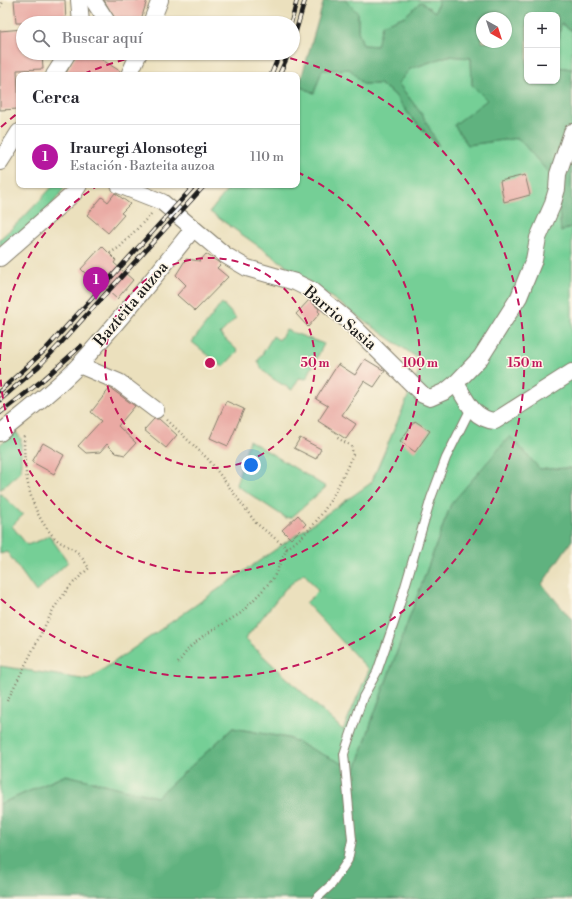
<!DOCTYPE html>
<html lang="es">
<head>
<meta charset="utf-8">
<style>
	:root { --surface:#fff; --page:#f2f2f3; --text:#2b2b33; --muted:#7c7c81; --line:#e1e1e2; --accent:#b5179e }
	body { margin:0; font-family:"Libre Bodoni",serif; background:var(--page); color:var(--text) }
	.controls { position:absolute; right:12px; top:12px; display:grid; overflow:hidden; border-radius:8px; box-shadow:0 1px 3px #0004 }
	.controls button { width:36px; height:36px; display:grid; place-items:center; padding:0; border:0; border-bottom:1px solid var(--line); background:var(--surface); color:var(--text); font:20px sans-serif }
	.compass { position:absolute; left:476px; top:12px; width:36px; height:36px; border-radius:50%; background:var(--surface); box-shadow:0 1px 3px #0004; rotate:141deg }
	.you { position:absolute; left:251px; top:465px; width:14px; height:14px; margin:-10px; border:3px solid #fff; border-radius:50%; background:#1a73e8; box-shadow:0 0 0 6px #1a73e833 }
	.badge { display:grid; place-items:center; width:26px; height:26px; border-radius:50%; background:var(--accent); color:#fff; font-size:13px; font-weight:700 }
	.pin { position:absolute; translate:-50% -33px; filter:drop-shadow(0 1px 2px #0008) }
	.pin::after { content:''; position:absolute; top:21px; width:14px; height:12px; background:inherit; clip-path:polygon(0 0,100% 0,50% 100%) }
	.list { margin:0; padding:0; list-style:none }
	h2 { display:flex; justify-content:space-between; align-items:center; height:52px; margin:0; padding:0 16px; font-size:17px }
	h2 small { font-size:13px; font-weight:400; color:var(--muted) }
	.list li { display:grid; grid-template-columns:26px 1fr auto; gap:12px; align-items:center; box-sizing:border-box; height:64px; padding:0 16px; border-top:1px solid var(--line) }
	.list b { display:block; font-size:15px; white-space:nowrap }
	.list p { margin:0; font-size:13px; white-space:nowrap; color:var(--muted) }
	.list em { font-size:13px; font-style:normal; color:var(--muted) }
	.icon { flex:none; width:22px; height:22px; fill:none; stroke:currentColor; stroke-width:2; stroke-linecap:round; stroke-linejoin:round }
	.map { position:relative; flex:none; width:572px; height:899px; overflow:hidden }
	.search { position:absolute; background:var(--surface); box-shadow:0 1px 3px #0004; left:16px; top:16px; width:284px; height:44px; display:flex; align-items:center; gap:10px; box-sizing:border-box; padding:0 14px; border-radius:22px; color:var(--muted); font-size:15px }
	.panel { position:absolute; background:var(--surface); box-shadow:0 1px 3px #0004; left:16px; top:72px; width:284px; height:116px; border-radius:8px }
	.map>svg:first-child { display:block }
	.green { fill:#75cf96; stroke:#487659; fill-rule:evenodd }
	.forest { fill:#60b27f; stroke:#3e674e; fill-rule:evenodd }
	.building { fill:#e9a9a3 }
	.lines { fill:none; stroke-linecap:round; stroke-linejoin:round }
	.lane-casing { stroke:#847e6c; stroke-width:10 }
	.street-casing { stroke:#847e6c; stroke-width:18 }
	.path { stroke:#847e6c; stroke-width:2.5; stroke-dasharray:1 3; stroke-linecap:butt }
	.lane { stroke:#fff; stroke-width:8 }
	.street { stroke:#fff; stroke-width:16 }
	.rail-casing { stroke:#1c1c1c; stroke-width:4.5 }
	.rail { stroke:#fcf5e5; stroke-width:3; stroke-dasharray:9; stroke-linecap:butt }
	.ring { fill:none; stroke:#c2185b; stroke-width:2; stroke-dasharray:7 5 }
	.labels { text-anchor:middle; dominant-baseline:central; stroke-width:3; stroke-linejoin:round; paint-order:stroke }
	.street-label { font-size:16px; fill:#1c1c1c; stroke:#fcf5e5 }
	.centre { fill:#c2185b; stroke:#fcf5e5; stroke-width:2 }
	.ring-label { font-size:12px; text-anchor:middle; font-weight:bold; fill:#c2185b; stroke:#fcf5e5; stroke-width:3; stroke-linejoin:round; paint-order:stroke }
</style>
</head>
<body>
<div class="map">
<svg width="572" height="899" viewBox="0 0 572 899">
	<rect width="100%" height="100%" fill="#fcf5e5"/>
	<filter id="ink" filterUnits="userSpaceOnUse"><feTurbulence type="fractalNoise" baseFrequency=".025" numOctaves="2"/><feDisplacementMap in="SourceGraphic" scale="8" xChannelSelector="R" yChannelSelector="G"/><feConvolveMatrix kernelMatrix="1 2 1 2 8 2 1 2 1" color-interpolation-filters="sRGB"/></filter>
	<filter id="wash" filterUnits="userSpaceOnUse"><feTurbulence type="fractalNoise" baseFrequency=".012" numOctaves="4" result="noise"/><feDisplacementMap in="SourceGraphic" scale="16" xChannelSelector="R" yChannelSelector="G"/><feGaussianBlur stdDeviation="0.9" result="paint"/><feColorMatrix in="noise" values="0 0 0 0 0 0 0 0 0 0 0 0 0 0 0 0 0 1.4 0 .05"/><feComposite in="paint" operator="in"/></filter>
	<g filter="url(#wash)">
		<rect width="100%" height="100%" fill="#ebe0bd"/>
		<!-- green -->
		<g class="green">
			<path d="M345,0H439L435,12L421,2L405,16L382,25L378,46L363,45L358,31V13Z"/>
			<path d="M561,23L572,31V69L557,67V38H559Z"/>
			<path d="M448,56L471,58L472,85L488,100L454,125L468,145L518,138L557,182L561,232L572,226V468L540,469L451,504L372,720L356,771L288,738L233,728L157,797L66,775L0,804V666L88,680L371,483L423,362L210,212L231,185H297V90L299,86L314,93L322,70L350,69L363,84H380L394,94L410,116L437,145L423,116L398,83L410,69ZM304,573L318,591L306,603L369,670L343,730L245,639L285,589Z"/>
			<path d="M54,185H65C52,212 23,230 0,247V239L23,218Z"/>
			<path d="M222,303L236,318L220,334L238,351L223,367L192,342Z"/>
			<path d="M286,330L324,344L306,379L299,378L292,390C279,382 263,376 258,361L273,336L279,340Z"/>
			<path d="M16,432L21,439V471L0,490V444Z"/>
			<path d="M249,440L326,487L292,517L286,518L236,485Z"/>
			<path d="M0,493L23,515L12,526L27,545L41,540L49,535L68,562L36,592L7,552L0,554Z"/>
		</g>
		<!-- forest -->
		<g class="forest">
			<path d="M324,0H345L358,13V31L363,45L377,46L382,25L405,16L421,2L435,12L439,0H572V31L561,23L559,38H557V15H527V81H557V67L572,69V226L561,232L557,182L518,138L468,145L454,125L487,100L472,85L471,58L448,56L410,69L398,83L423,116L439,146L410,116L394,94L380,84H363L350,69L322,70L314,93L299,86ZM482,18H506V42H482Z"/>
			<path d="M510,436L540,469L572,468V540L542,584L572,620V899H0V804L66,775L157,797L233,728L288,738L356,770L372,720L451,504Z"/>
		</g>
		<g id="blocks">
			<!-- building -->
			<g class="building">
				<path d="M14,0H65L66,23H16Z"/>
				<path d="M104,0H147L140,23H117Z"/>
				<path d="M23,29V53H42L43,69L17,70L19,109L0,110V31Z"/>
				<path d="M77,53H91L120,71V75H65Z"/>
				<path d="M525,175L530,195L504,202L500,181Z"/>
				<path d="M115,193L130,204L121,213L124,215L108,233L87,215L102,197L108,202Z"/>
				<path d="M102,246L116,260L114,263L133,280L117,299L97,281L95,283L81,269Z"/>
				<path d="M206,254L221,264L217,268L228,277L195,311L177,295L186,285L176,275L186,259L200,261Z"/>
				<path d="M309,300L319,309L318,311L320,313L308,327L296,314Z"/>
				<path d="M365,359L385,371L374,387L364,381L342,415L356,424L346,439L318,421L328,406L316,399L338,364L355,375Z"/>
				<path d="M110,388L135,406L118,426L136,443L125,455L116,453L107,444L100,452L86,453L78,446L101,421L91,412Z"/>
				<path d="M226,401L244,409L228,446L210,438Z"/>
				<path d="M154,419H159L177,435L166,448L144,430Z"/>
				<path d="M415,421L430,431L415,452L400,441Z"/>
				<path d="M300,438L321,449L316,459L294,448Z"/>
				<path d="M43,443L64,455L54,474L32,462Z"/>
				<path d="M298,515L306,524L291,539L282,530Z"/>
			</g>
		</g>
	</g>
	<g filter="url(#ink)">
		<use href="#blocks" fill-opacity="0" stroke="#847e6c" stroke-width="1"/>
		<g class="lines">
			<!-- lane casing -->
			<g class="lane-casing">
				<path id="lane" d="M316,899L332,884L348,860L352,840L344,754L363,697L377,672L397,614L431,498L446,458L471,408"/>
			</g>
			<!-- street casing -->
			<g class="street-casing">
				<g id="street">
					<path d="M79,0L81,23"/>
					<path d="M93,0L108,23"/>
					<path d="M151,23L160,0"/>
					<path d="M54,75L68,53"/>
					<path d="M129,75L139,53"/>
					<path d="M0,162L19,132"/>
					<path d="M119,185L162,202L225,255L247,268L295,282L311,290L347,320L423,395L430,398L446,391L456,383L481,357L519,297L534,260L538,238L552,206L557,189L558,174L572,132"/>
					<path d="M0,258L74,193L79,185"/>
					<path d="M79,365L119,382L156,410"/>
					<path d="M456,383C466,400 473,419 495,421L572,372"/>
					<path d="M0,433C27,411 55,390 79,365C119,322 156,275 193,229"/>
				</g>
			</g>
			<!-- path -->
			<g class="path">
				<path d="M0,7L4,0"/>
				<path d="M110,253L120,247L153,212"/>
				<path d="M167,420L209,460L256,523L287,548C321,526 337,490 353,454L351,446L336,437"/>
				<path d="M178,663L189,648L203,636L241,613L263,590L274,577L287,548"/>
				<path d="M7,701L54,608L70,586L89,568C86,564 82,557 78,553C72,547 62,545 55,538C28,510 24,473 24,435"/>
			</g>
			<!-- lane -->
			<use href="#lane" class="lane"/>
			<!-- street -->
			<use href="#street" class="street"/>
			<!-- rail casing -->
			<g class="rail-casing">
				<g id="rail">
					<path d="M291,23L297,0"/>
					<path d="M293,41L305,0"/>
					<path d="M271,75L280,53"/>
					<path d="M279,75L289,53"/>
					<path d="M0,391L44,351L195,185"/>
					<path d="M0,400L39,366L60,344L205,185"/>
					<path d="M0,413L44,379L81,346"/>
				</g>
			</g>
			<!-- rail -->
			<use href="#rail" class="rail"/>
		</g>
	</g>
	<!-- distance rings -->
	<g class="ring">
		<circle cx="210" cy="363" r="105"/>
		<path d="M0 361A210 210 0 0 1 97 186M297 172A210 210 0 1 1 0 365"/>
		<path d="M1 127A315 315 0 0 1 18 113M84 74A315 315 0 0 1 153 53M267 53A315 315 0 1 1 1 599"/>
	</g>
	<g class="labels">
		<!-- street labels -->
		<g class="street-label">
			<text transform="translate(131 304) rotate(-50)">Bazteita auzoa</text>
			<text transform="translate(340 318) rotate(40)">Barrio Sasia</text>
		</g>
	</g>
	<circle cx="210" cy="363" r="6" class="centre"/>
	<g class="ring-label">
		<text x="315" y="367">50 m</text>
		<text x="420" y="367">100 m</text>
		<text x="525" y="367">150 m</text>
	</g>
</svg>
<div class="controls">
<button>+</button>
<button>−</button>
</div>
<svg class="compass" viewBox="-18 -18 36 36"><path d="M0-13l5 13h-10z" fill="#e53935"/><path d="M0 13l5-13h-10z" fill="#7c7c81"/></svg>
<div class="you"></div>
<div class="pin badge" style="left:96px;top:300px">1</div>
<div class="search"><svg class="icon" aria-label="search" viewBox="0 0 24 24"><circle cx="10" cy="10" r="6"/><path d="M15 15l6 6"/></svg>Buscar aquí</div>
<section class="panel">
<h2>Cerca<small></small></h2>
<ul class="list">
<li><span class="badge">1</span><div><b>Irauregi Alonsotegi</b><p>Estación · Bazteita auzoa</p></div><em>110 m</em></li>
</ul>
</section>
</div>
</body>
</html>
